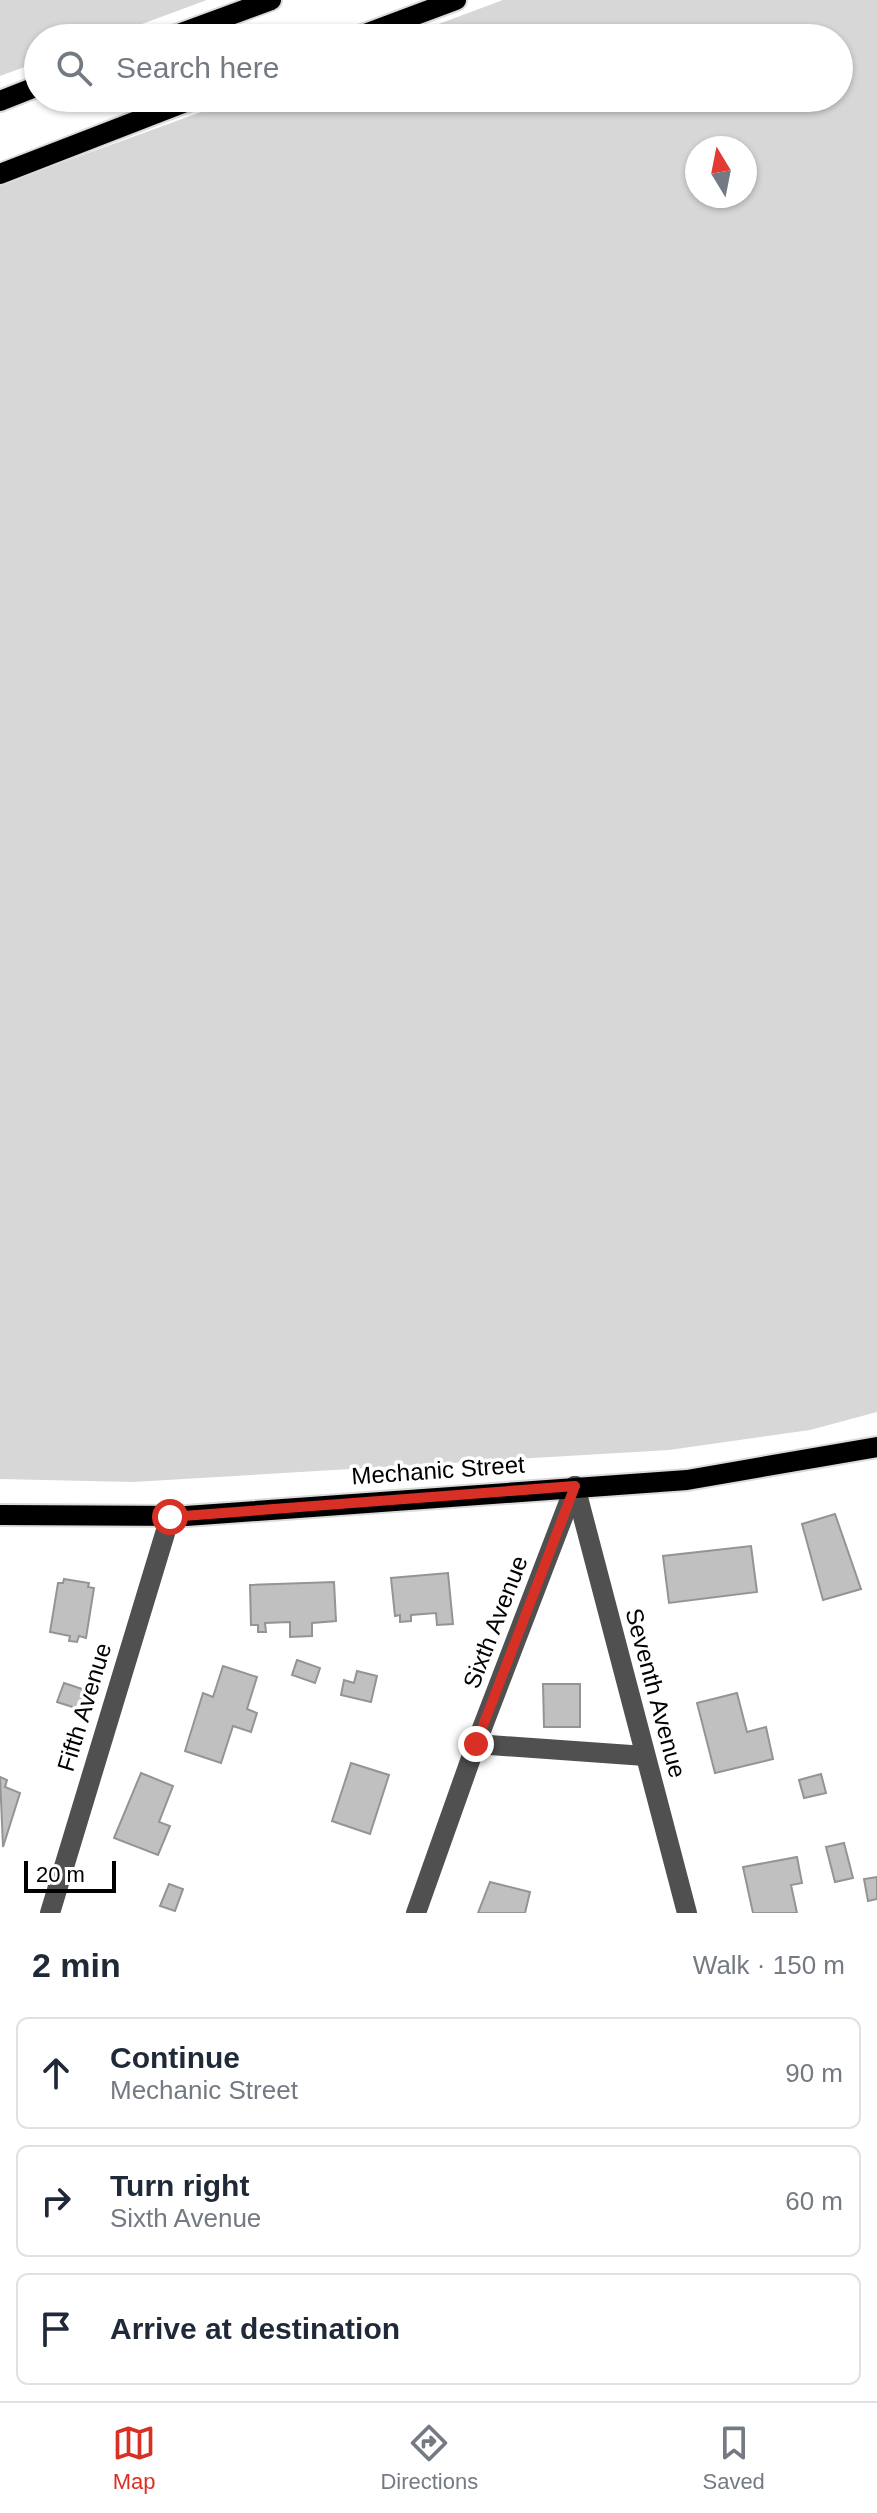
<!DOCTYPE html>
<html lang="en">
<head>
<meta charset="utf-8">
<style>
	:root { --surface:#fff; --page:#f6f6f7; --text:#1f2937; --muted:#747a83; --line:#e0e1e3; --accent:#d93025 }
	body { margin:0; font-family:Arial,sans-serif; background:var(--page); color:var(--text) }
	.compass { position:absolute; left:685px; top:136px; width:72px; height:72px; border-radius:50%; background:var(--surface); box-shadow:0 2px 6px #0004; rotate:350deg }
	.scale { position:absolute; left:24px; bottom:20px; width:92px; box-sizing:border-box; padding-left:8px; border:4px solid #000; border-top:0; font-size:22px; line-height:28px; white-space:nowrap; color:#000; -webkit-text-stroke:6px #fff; paint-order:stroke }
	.stop { position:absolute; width:24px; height:24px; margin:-18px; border:6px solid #d93025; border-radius:50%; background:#fff }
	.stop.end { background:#d93025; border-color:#fff; box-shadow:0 2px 8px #0008 }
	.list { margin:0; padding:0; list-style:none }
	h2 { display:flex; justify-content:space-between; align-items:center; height:104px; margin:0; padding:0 32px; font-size:34px }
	h2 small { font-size:26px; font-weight:400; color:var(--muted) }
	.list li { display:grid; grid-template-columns:52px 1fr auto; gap:24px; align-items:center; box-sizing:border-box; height:112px; margin:0 16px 16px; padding:0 16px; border:2px solid var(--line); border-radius:12px }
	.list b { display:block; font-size:30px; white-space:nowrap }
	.list p { margin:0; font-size:26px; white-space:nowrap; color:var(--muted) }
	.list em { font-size:26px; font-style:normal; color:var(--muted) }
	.icon { flex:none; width:44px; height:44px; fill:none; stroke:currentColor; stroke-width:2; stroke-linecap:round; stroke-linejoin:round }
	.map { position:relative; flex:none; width:877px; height:1913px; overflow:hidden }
	.search { position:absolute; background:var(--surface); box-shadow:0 2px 6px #0004; left:24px; right:24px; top:24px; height:88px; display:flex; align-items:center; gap:20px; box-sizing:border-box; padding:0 28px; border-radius:44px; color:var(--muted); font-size:30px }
	.sheet { height:488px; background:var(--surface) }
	nav { display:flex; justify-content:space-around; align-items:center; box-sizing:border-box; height:112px; border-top:2px solid var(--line); background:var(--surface); font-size:22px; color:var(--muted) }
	nav a { display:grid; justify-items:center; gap:4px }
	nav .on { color:var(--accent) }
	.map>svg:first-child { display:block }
	.green { fill:#d7d7d7; fill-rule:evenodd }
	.building { fill:#c0c0c0; stroke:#949494; stroke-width:2 }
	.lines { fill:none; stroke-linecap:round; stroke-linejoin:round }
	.major-casing { stroke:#dbdbdb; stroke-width:24 }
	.minor { stroke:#505050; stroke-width:20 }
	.major { stroke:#000; stroke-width:20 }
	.route { stroke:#d93025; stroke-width:10 }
	.labels { text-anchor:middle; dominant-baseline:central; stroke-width:7; stroke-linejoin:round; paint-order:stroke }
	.street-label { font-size:24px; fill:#000; stroke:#fff }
</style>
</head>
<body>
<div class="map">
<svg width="877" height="1913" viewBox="0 0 877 1913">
	<rect width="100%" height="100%" fill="#fff"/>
	<!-- green -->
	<g class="green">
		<path d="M0,0H207L104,38H38V62L0,76Z"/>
		<path d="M503,0H877V1412L810,1430L669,1450L133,1482L0,1479V185L240,98H839V38H401ZM745,148V196H697V148Z"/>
	</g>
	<!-- building -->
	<g class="building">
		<path d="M835,1514L861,1589L823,1600L802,1524Z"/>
		<path d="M751,1546L757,1592L669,1603L663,1556Z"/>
		<path d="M448,1573L453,1624L437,1625L436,1613L411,1615V1621L400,1622V1615L395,1616L391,1578Z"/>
		<path d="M64,1579L89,1583L88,1587L94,1588L86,1638L79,1636L77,1642L69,1641L70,1636L50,1632L58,1583H63Z"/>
		<path d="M334,1582L336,1621L312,1623V1636L290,1637V1622L265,1623L266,1632H258V1625H251L250,1585Z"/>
		<path d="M297,1660L320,1668L315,1683L292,1675Z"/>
		<path d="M223,1666L257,1677L247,1709L257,1713L251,1732L233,1726L221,1763L185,1751L203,1693L213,1697Z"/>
		<path d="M357,1671L377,1676L371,1702L341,1695L344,1680L354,1683Z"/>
		<path d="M64,1683L85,1690L79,1709L57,1702Z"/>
		<path d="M543,1684H580V1727H544Z"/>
		<path d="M737,1693L747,1732L766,1727L773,1759L715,1773L697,1703Z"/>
		<path d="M351,1763L389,1775L370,1834L332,1821Z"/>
		<path d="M141,1773L173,1786L159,1822L170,1826L158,1855L114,1838Z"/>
		<path d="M821,1774L826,1793L804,1798L799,1780Z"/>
		<path d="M0,1777L7,1780L5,1787L20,1793L3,1847Z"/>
		<path d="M844,1843L853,1878L835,1882L826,1847Z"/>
		<path d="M797,1857L802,1883L791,1885L797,1913H753L743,1867Z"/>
		<path d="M877,1877V1899L868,1901L864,1879Z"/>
		<path d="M490,1882L530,1892L525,1913H478Z"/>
		<path d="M169,1884L183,1889L175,1911L160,1906Z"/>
	</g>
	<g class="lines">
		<!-- major casing -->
		<g class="major-casing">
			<g id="major">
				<path d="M168,38L271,0"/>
				<path d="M354,38L456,0"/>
				<path d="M0,101L38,86"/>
				<path d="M0,174L196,98"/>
				<path d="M0,1515L186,1516L687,1480L877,1447"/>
			</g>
		</g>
		<!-- minor -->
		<g class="minor">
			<path d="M575,1486L687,1913"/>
			<path d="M476,1744L645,1756"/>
			<path d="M50,1913L170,1517"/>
			<path d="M416,1913L476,1744L575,1486"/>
		</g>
		<!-- major -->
		<use href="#major" class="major"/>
	</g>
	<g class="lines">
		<!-- route -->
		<path class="route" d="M170,1517L575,1486L476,1744"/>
	</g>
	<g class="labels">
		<!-- street labels -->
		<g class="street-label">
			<text transform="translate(438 1470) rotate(-4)">Mechanic Street</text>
			<text transform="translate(495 1622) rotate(-69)">Sixth Avenue</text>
			<text transform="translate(656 1693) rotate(75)">Seventh Avenue</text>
			<text transform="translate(84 1707) rotate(-73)">Fifth Avenue</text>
		</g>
	</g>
</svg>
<svg class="compass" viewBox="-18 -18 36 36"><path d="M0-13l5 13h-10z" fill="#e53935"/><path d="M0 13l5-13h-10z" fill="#747a83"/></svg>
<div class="scale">20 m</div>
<div class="stop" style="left:170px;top:1517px"></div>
<div class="stop end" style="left:476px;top:1744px"></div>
<div class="search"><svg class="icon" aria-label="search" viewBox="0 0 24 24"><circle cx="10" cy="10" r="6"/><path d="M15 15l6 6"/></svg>Search here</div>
</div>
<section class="sheet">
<h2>2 min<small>Walk · 150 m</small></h2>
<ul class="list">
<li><svg class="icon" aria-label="ahead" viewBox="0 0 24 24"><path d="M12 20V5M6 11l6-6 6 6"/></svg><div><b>Continue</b><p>Mechanic Street</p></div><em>90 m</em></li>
<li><svg class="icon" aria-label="right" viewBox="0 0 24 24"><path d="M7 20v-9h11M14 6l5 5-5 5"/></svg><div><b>Turn right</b><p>Sixth Avenue</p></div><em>60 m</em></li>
<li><svg class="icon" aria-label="arrive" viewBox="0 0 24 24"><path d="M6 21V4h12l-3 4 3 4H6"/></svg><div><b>Arrive at destination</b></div></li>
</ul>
</section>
<nav>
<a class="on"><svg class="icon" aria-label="map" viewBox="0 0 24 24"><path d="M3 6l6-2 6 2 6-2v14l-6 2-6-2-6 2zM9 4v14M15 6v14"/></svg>Map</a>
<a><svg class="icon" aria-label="directions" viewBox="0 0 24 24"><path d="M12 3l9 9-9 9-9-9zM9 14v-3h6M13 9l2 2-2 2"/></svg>Directions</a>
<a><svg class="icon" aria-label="saved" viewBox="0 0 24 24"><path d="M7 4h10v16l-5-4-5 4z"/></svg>Saved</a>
</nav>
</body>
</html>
